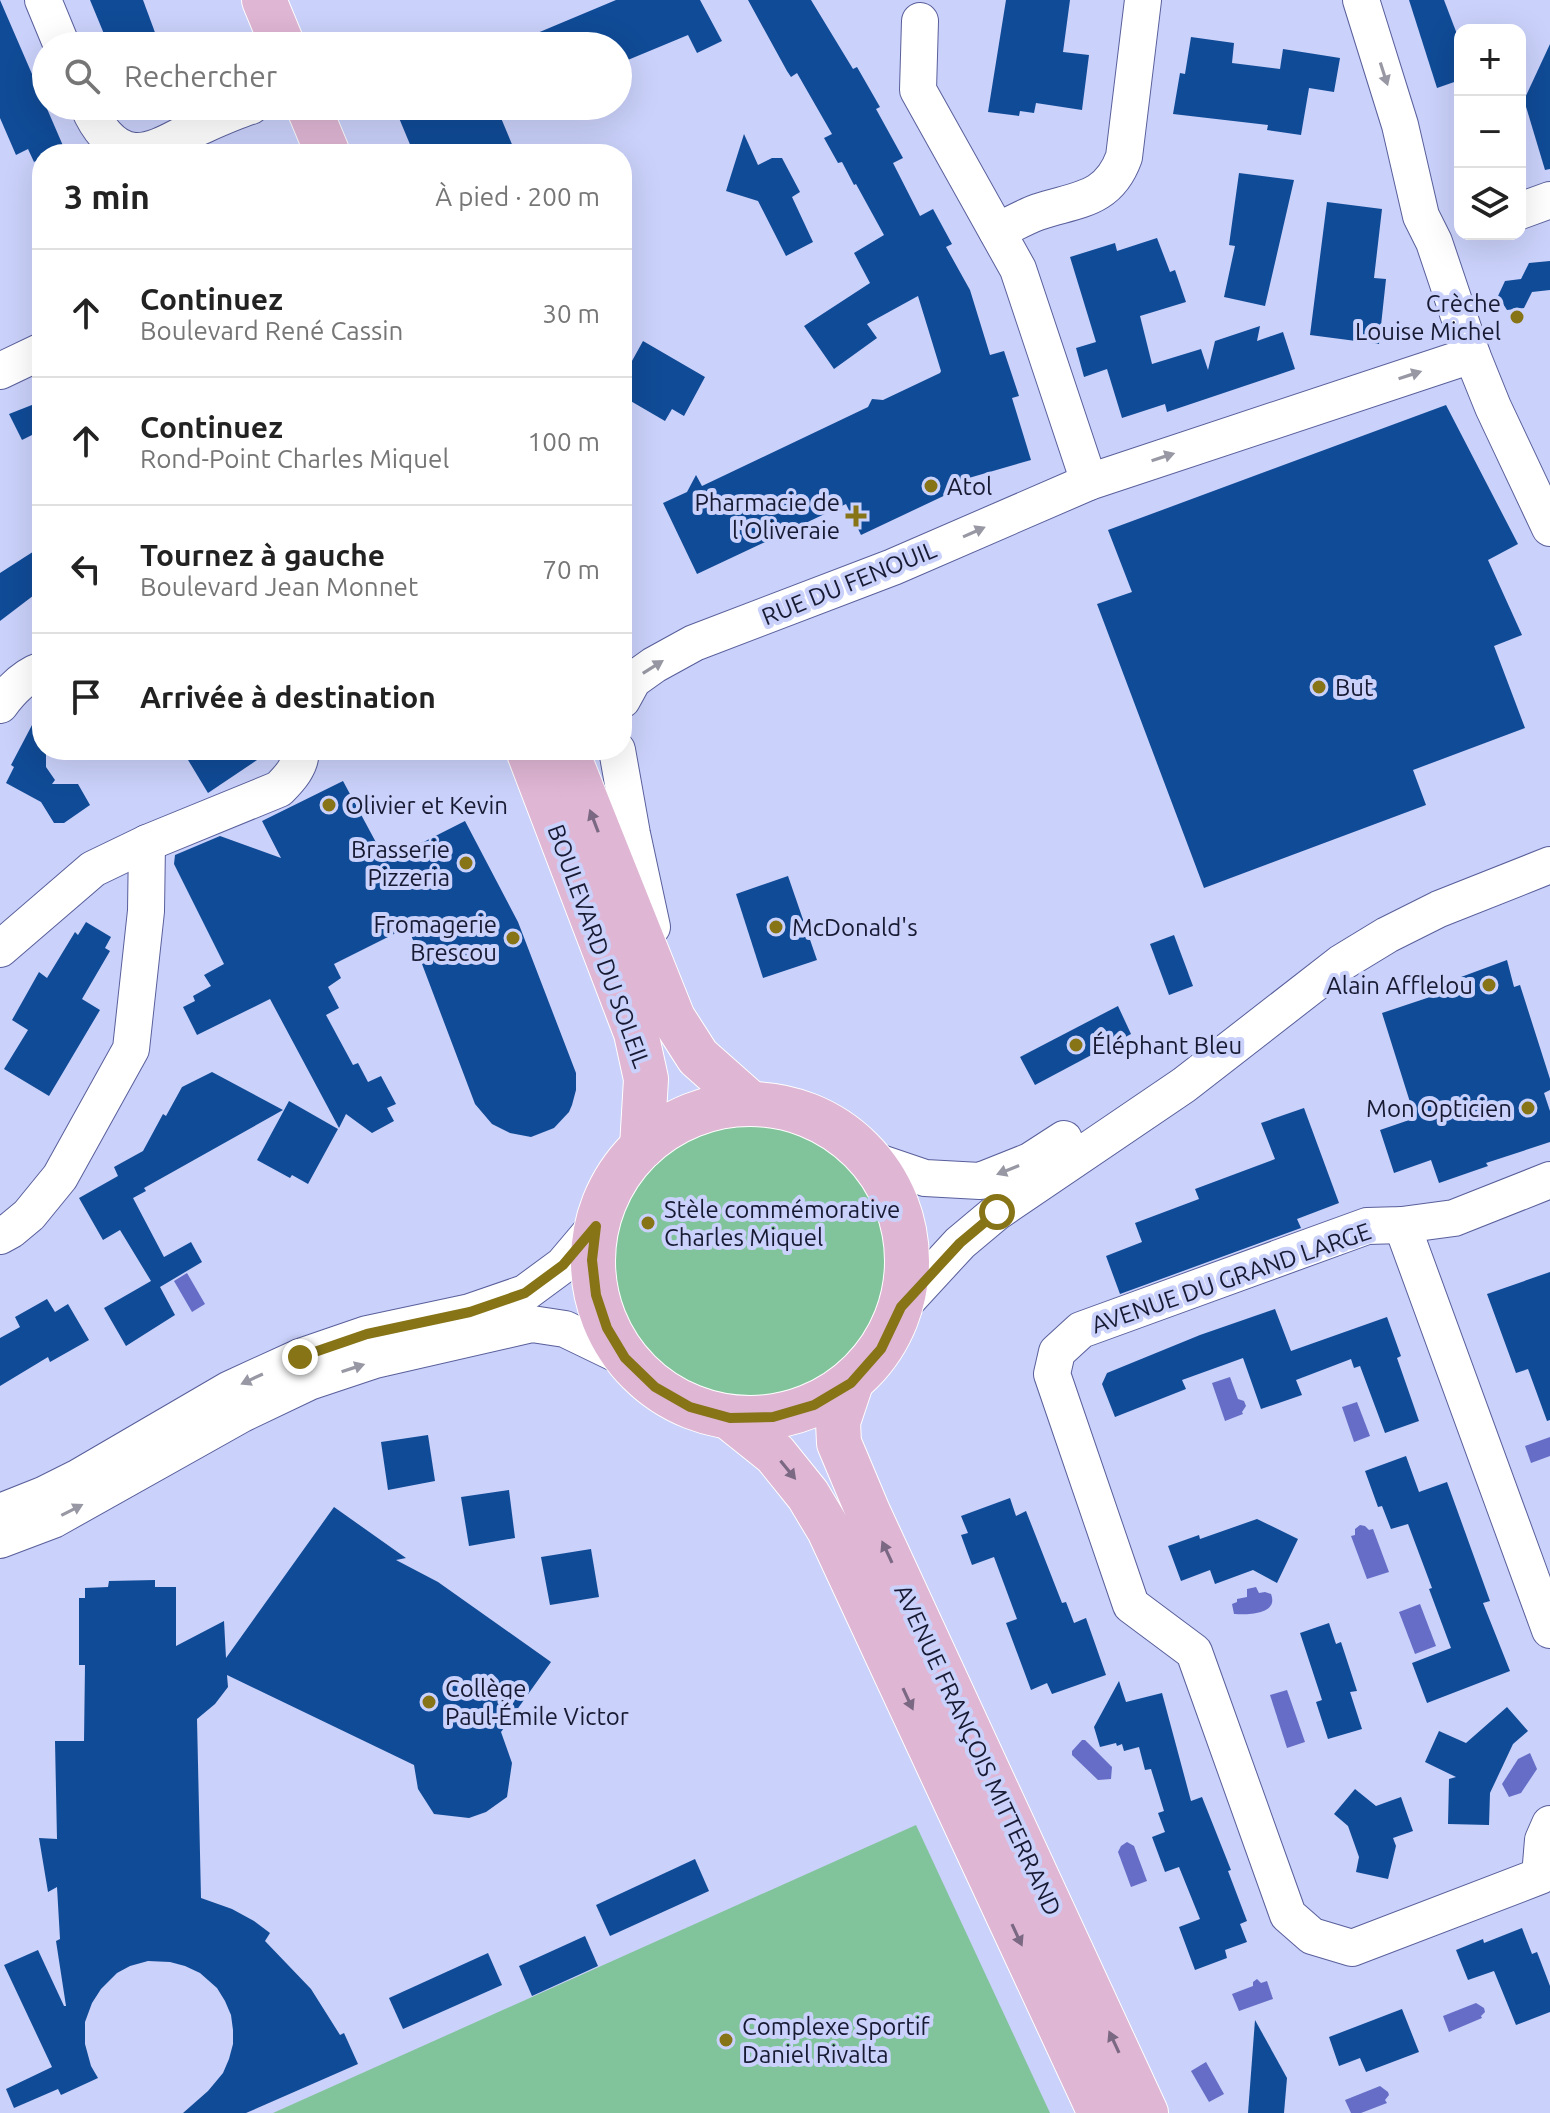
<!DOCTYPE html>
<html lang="fr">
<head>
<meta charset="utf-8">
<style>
	:root { --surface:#fff; --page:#f2f2f2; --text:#222; --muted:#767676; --line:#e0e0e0 }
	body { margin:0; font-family:Ubuntu,sans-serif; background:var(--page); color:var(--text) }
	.controls { position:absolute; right:24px; top:24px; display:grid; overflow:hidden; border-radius:16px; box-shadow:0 8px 32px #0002 }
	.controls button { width:72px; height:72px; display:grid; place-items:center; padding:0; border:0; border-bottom:2px solid var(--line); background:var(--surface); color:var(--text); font:40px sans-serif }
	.stop { position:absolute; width:24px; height:24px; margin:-18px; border:6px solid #867416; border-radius:50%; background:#fff }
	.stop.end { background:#867416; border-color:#fff; box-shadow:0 2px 8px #0008 }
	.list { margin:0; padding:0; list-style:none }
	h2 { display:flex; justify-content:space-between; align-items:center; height:104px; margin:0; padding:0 32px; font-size:34px }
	h2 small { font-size:26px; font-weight:400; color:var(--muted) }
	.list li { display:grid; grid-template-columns:52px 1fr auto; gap:24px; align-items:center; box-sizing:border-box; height:128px; padding:0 32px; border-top:2px solid var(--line) }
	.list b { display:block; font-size:30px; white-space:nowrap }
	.list p { margin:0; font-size:26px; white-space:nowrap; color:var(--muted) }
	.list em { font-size:26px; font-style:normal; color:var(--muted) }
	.icon { flex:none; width:44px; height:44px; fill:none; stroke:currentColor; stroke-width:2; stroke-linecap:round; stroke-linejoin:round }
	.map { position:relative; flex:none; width:1550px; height:2113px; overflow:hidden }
	.search { position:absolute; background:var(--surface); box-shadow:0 8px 32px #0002; left:32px; top:32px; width:600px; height:88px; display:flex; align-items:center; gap:20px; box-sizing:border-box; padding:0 28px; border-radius:44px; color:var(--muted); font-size:30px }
	.panel { position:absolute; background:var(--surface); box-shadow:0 8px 32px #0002; left:32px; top:144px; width:600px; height:616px; border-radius:32px }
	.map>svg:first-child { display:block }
	.green { fill:#81c49b }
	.water { fill:#656dc7 }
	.building { fill:#104b97 }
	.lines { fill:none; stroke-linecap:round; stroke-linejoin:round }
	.minor-casing { stroke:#585f9b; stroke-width:38 }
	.major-casing { stroke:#fff; stroke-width:46 }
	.minor { stroke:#fff; stroke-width:36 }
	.major { stroke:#dfb6d4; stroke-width:44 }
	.oneway { fill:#9798a3 }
	.oneway2 { fill:#7b6883 }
	.route { stroke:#867416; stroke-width:10 }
	.poi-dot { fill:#867416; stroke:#cad1fa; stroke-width:3 }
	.labels { text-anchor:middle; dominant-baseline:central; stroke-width:8; stroke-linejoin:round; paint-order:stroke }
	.poi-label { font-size:24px; fill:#171a32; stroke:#cad1fa; text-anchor:start }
	.street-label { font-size:24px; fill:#171a32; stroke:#cad1fa }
</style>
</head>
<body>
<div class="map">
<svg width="1550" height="2113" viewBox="0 0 1550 2113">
	<rect width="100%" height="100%" fill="#cad1fa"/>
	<!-- green -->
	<g class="green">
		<circle cx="750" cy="1261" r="138"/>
		<path d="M916,1825L1050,2113H273Z"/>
	</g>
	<!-- water -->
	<g class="water">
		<path d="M187,1273L205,1304L192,1312L174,1281Z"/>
		<path d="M1230,1377L1238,1399L1244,1401L1246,1406L1242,1412L1243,1414L1225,1421L1212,1383Z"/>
		<path d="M1357,1402L1370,1436L1354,1442L1342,1407Z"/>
		<path d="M1550,1437V1456L1531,1463L1525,1446Z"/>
		<path d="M1360,1525L1365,1526L1369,1530L1373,1529L1389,1572L1367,1579L1351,1536L1355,1535V1529Z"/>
		<path d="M1256,1587L1259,1593L1265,1592L1271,1594C1279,1615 1247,1615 1234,1614L1232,1604L1237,1602V1599L1247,1597V1589Z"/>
		<path d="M1420,1604L1436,1646L1415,1654L1399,1612Z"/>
		<path d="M1287,1690L1305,1742L1287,1748L1270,1695Z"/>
		<path d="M1082,1740H1085L1112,1767L1111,1779L1098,1780L1072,1755V1751Z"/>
		<path d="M1530,1753L1537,1769L1521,1793L1509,1797L1502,1784L1518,1759Z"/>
		<path d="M1127,1842L1134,1846L1147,1881L1131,1887L1118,1852L1121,1846Z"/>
		<path d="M1257,1979L1261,1983L1267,1981L1273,1999L1239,2011L1232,1994L1253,1986V1982Z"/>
		<path d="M1476,2003L1484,2008L1485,2012L1481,2016L1482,2018L1449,2032L1443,2016Z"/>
		<path d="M1206,2062L1224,2094L1209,2102L1191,2071Z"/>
		<path d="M1380,2086L1388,2092L1389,2095L1385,2100L1387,2103L1361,2113H1351L1345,2100Z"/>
	</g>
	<!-- building -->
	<g class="building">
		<path d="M0,0L64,148L52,154H42V158L34,162L28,149L16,155L0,118Z"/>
		<path d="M90,0H143L160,46H109Z"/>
		<path d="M616,0H700L722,41L697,53L688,35L623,62L618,46H506Z"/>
		<path d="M748,0H811L853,69L857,67L880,107L876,109L903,158L893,163L920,216L933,209L952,244L946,247L970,290L990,355L1004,351L1019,396L1012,398L1031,460L948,484L952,492L861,535L846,504L697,574L663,503L687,492L696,475L702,486L868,407L872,399L883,400L940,373L941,371L918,296L867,324L877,338L834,369L804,326L870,283L854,253L884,235L856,184L854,185L842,162L838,163L824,138L832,134L797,73L791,77L787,71Z"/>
		<path d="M1006,0H1070L1063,52L1089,55L1082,110L1036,103L1034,113L1020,111L1019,116L988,112Z"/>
		<path d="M1409,0H1444L1460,42V80L1437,88Z"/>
		<path d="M1191,37L1234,43L1232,63L1280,69L1283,49L1340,58L1334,92L1309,88L1301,135L1267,130L1268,125L1173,114L1180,73L1185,74Z"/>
		<path d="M1550,44V169L1545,170L1524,100Z"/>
		<path d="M394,106H496L516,154H414Z"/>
		<path d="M744,134L758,165L772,158H782L800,192L792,197L813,242L786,256L758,201L726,191Z"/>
		<path d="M1239,173L1294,180L1265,306L1224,297L1235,246L1229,245Z"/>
		<path d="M1327,202L1382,209L1374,278L1386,279L1379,344L1310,335Z"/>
		<path d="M1157,238L1170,272L1175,270L1186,302L1140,316L1152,364L1201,349L1208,370L1215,341L1260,326L1257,341L1283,332L1295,369L1167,412L1165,404L1122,418L1107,369L1084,377L1076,348L1096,342L1070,257L1115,243L1117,251Z"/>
		<path d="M1550,261V290L1532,292L1524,308L1507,310L1498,296L1505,281L1521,279L1529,263Z"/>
		<path d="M643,341L705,377L684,416L672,409L665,421L622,396V379Z"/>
		<path d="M42,401V430L22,440L9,414Z"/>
		<path d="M1446,405L1518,544L1488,560L1522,635L1494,646L1525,728L1413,770L1426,805L1204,888L1097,604L1132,592L1108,530Z"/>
		<path d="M42,546V589L0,621V573Z"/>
		<path d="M42,706V750H46V767L55,780L52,784H78L90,805L64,823H54L41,802L6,783L14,767L11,765Z"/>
		<path d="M182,750H272L208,793Z"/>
		<path d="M343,781L386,861L465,821L518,922L576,1073V1090L572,1105L569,1112L554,1128L531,1137L510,1133L492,1124L475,1104L408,927L334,964L341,978L328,987L339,1008L326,1015L353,1065L358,1063L368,1082L381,1076L396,1104L387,1108L394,1121L372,1133L346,1114L339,1128L270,999L197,1035L183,1007L195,1001L193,996L211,986L204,975L224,964L174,864L175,855L220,836L281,858L262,821Z"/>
		<path d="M788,876L817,960L763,978L736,894Z"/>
		<path d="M86,922L111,937L105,948L110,951L82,999L100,1010L49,1096L4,1069L28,1030L12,1020L39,972L47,978L75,932L78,935Z"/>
		<path d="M1174,935L1193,986L1169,995L1150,944Z"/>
		<path d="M1507,960L1514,987L1520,985L1550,1079V1090L1544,1093L1550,1111V1142L1486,1163L1488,1166L1439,1183L1431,1160L1394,1173L1380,1130L1415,1118L1382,1013L1463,986L1461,977Z"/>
		<path d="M1118,1006L1131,1034L1035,1085L1020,1057Z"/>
		<path d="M212,1072L283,1110L144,1188L146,1191L133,1198L164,1257L191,1242L202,1262L160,1287L175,1315L126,1346L104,1308L151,1281L120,1230L103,1240L79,1198L118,1176L114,1167L143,1151L163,1114L166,1116L182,1087Z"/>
		<path d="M289,1101L338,1129L308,1184L292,1175L290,1178L257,1160Z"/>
		<path d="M1304,1108L1339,1203L1297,1219L1301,1228L1120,1294L1106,1256L1142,1242L1135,1223L1199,1199L1195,1189L1275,1159L1261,1123Z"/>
		<path d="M1550,1272V1420L1547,1421L1528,1369L1516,1373L1487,1294Z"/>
		<path d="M47,1299L55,1312L68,1304L89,1340L50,1362L48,1357L0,1386V1338L20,1327L15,1317Z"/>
		<path d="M1275,1309L1291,1351L1387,1317L1401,1356L1397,1358L1419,1421L1385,1433L1360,1366L1354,1368L1351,1359L1296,1380L1302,1395L1261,1409L1243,1358L1182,1380L1186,1389L1115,1417L1102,1384L1107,1373L1200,1335Z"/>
		<path d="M428,1435L435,1481L388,1490L381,1442Z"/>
		<path d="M1406,1456L1419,1492L1447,1482L1490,1601L1483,1603L1510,1671L1427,1703L1412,1663L1451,1648L1429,1589L1432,1588L1408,1524L1391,1529L1382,1506L1378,1507L1365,1471Z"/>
		<path d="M509,1490L515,1538L469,1546L461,1497Z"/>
		<path d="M1010,1498L1016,1516L1026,1511L1062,1603L1066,1602L1074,1623L1086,1618L1106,1675L1052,1694L1047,1683L1031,1690L1006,1623L1017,1619L994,1557L972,1565L961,1535L968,1533L961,1516Z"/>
		<path d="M334,1507L406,1558L396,1560L438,1582L551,1662L501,1732L512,1763L507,1797L486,1812L469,1818L434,1814L418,1789L414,1765L227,1675L228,1687L215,1704L197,1719L201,1898L232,1909L254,1921L270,1933L265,1941L311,1989L340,2035L344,2033L358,2064L246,2113H183L208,2091L223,2073L229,2059L233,2044V2030L231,2015L225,2001L217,1988L200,1973L185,1966L170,1962L148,1961L130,1966L117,1973L101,1989L92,2003L85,2022V2044L91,2066L98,2078L61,2095L58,2089L14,2108L6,2089L52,2067L4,1965L38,1950L64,2006H66L56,1941L60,1939L57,1887L48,1892L39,1838L57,1839L55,1741H84L85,1665H79V1598H85V1588L108,1587L109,1581L155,1580V1587H176V1646L224,1621L226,1658Z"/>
		<path d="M1257,1519L1298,1539L1277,1583L1253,1570L1215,1584L1210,1570L1181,1581L1168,1546L1199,1535L1200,1539Z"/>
		<path d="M591,1549L599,1597L550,1605L541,1557Z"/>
		<path d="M1329,1623L1336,1644L1341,1642L1357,1691L1350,1692L1362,1729L1328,1739L1316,1702L1322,1700L1300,1633Z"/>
		<path d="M1119,1681L1126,1702L1162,1693L1191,1801L1202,1797L1231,1870L1228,1871L1247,1921L1240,1924L1247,1942L1225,1950L1227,1958L1195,1970L1179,1927L1200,1919L1179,1867L1165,1872L1152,1837L1165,1832L1158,1813L1164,1811L1151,1769L1145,1770L1139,1747L1124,1751L1122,1744L1117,1746L1116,1743L1100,1747L1094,1727Z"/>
		<path d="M1507,1707L1528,1731L1513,1744L1490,1793L1489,1825L1448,1824L1449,1779L1456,1777L1425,1762L1439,1731L1466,1743Z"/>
		<path d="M1355,1789L1376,1806L1401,1797L1413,1831L1393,1838L1396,1846L1388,1879L1356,1872L1359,1857L1348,1826L1334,1814Z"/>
		<path d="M695,1859L709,1891L610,1936L596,1905Z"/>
		<path d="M1522,1928L1532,1954L1537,1952L1550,1986V2012L1516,2025L1494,1971L1468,1980L1456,1950L1483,1939L1484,1943Z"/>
		<path d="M585,1936L598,1966L532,1996L519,1966Z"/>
		<path d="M488,1953L502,1985L403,2029L389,1998Z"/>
		<path d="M1402,2009L1419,2052L1366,2072L1360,2058L1339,2066L1329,2037Z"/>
		<path d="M1255,2020L1287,2078L1284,2113H1248Z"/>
	</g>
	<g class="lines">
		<!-- minor casing -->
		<g class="minor-casing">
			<g id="minor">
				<path d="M43,0L62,46"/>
				<path d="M1361,0L1400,125L1421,216L1434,242L1472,355L1493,407L1550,528"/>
				<path d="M920,21L918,90L1018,269L1089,482"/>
				<path d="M88,106C96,125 112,150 135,151C153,152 172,140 188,132C209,123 229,113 251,106"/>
				<path d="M1520,211L1550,200"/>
				<path d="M997,231C1011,225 1024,217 1038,212C1077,199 1108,201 1124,157L1143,0"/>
				<path d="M0,371L42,351"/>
				<path d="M622,700L633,680L654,665L694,643L893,567L1089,482L1472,355"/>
				<path d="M0,705C11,690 24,676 42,670"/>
				<path d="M617,750L632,834L652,927"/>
				<path d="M0,949L93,869L147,843L279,789C290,778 301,766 301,750"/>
				<path d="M869,1159L925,1178L980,1181L1030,1161L1064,1139"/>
				<path d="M1550,1180L1454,1218L1402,1225L1367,1226L1081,1330L1057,1352L1052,1374L1131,1605L1194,1652L1288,1915L1312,1936L1352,1948L1540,1876L1543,1840L1550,1824"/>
				<path d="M1402,1225L1550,1630"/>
				<path d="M0,1236L11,1230L29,1215L60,1177L131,1049L146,911L147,843"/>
				<path d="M901,1307L960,1243L997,1212L1184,1085L1341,963L1387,935L1439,909L1550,865"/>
				<path d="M0,1512L43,1495L79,1477L230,1389L300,1357L367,1334L470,1312L525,1293L563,1265L596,1226"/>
				<path d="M0,1540L53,1520L242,1414L309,1382L375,1360L532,1324L565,1329L625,1358"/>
			</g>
		</g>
		<!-- major casing -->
		<g class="major-casing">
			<g id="major">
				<path d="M264,0L283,46"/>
				<path d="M308,106L328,154"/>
				<path d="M528,750L636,1033L646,1079L642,1147"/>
				<path d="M566,750L673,1018L698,1057L751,1104"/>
				<circle cx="750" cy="1261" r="157"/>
				<path d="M851,1383L838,1422L839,1443L868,1512L1146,2113"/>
				<path d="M730,1418L775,1454L808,1495L829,1530L1100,2113"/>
			</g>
		</g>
		<!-- minor -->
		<use href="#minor" class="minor"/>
		<!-- major -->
		<use href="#major" class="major"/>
	</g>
	<!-- one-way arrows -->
	<defs><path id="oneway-solid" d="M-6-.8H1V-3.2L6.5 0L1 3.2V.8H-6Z" transform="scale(2)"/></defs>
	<g class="oneway">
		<use href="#oneway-solid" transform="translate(1384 74) rotate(72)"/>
		<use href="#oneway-solid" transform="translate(1410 375) rotate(-18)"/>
		<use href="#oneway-solid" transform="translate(1163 457) rotate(-18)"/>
		<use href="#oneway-solid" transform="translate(974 532) rotate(-24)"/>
		<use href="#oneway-solid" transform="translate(653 667) rotate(-32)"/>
		<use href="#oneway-solid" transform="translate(1008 1170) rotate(158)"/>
		<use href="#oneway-solid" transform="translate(353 1368) rotate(-18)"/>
		<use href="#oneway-solid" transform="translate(252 1379) rotate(155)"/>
		<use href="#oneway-solid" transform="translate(72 1510) rotate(-27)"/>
	</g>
	<g class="oneway2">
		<use href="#oneway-solid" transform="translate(594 821) rotate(-111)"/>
		<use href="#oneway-solid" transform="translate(788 1470) rotate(51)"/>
		<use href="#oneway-solid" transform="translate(887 1552) rotate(-115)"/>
		<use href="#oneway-solid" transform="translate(908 1699) rotate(65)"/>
		<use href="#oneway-solid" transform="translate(1017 1935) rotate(65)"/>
		<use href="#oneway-solid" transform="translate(1114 2042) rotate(-115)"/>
	</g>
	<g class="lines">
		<!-- route -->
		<path class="route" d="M300,1357L367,1334L470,1312L525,1293L563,1265L596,1226L592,1260L596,1295L607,1328L625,1358L655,1387L690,1407L730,1418L773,1417L814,1405L851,1383L881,1349L901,1307L960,1243L997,1212"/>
	</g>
	<!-- markers -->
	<g class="poi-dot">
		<circle cx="1517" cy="317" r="8"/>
		<circle cx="931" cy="486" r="8"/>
		<path d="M852 504h8v8h8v8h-8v8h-8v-8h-8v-8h8z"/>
		<circle cx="1319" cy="687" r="8"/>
		<circle cx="329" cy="805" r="8"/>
		<circle cx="466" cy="863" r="8"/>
		<circle cx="776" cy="927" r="8"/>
		<circle cx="513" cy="938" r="8"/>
		<circle cx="1489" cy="985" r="8"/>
		<circle cx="1076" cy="1045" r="8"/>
		<circle cx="1528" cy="1108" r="8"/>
		<circle cx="648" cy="1223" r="8"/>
		<circle cx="429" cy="1702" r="8"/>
		<circle cx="726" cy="2040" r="8"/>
	</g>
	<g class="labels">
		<!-- poi labels -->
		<g class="poi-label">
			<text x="1501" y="303" text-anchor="end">Crèche<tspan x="1501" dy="28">Louise Michel</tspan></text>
			<text x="947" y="486">Atol</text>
			<text x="840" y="502" text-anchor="end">Pharmacie de<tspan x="840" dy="28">l'Oliveraie</tspan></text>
			<text x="1335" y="687">But</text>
			<text x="345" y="805">Olivier et Kevin</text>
			<text x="450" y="849" text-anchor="end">Brasserie<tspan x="450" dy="28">Pizzeria</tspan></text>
			<text x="497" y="924" text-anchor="end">Fromagerie<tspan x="497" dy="28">Brescou</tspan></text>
			<text x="792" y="927">McDonald's</text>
			<text x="1473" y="985" text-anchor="end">Alain Afflelou</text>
			<text x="1092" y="1045">Éléphant Bleu</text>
			<text x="1512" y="1108" text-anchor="end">Mon Opticien</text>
			<text x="664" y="1209">Stèle commémorative<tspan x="664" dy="28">Charles Miquel</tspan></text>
			<text x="445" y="1688">Collège<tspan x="445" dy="28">Paul-Émile Victor</tspan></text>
			<text x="742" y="2026">Complexe Sportif<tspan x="742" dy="28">Daniel Rivalta</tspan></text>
		</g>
		<!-- street labels -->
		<g class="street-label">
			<text transform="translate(849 583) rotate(-22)">RUE DU FENOUIL</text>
			<text transform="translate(599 946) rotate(70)">BOULEVARD DU SOLEIL</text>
			<text transform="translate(1231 1278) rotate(-19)">AVENUE DU GRAND LARGE</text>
			<text transform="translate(978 1750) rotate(65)">AVENUE FRANÇOIS MITTERRAND</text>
		</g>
	</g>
</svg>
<div class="controls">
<button>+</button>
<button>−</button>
<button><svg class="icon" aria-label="layers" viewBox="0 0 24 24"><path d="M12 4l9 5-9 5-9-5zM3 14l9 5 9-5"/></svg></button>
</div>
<div class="stop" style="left:997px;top:1212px"></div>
<div class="stop end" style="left:300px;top:1357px"></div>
<div class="search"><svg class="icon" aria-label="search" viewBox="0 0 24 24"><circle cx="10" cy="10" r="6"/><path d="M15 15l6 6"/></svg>Rechercher</div>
<section class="panel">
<h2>3 min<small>À pied · 200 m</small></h2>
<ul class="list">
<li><svg class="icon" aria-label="ahead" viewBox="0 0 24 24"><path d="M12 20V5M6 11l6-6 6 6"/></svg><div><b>Continuez</b><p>Boulevard René Cassin</p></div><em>30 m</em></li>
<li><svg class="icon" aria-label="ahead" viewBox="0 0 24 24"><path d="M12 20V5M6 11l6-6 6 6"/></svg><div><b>Continuez</b><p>Rond-Point Charles Miquel</p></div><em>100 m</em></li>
<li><svg class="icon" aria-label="left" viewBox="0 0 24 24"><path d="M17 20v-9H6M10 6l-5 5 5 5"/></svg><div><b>Tournez à gauche</b><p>Boulevard Jean Monnet</p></div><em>70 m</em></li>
<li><svg class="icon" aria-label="arrive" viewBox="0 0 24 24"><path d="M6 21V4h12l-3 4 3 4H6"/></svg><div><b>Arrivée à destination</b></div></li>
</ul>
</section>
</div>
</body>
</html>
